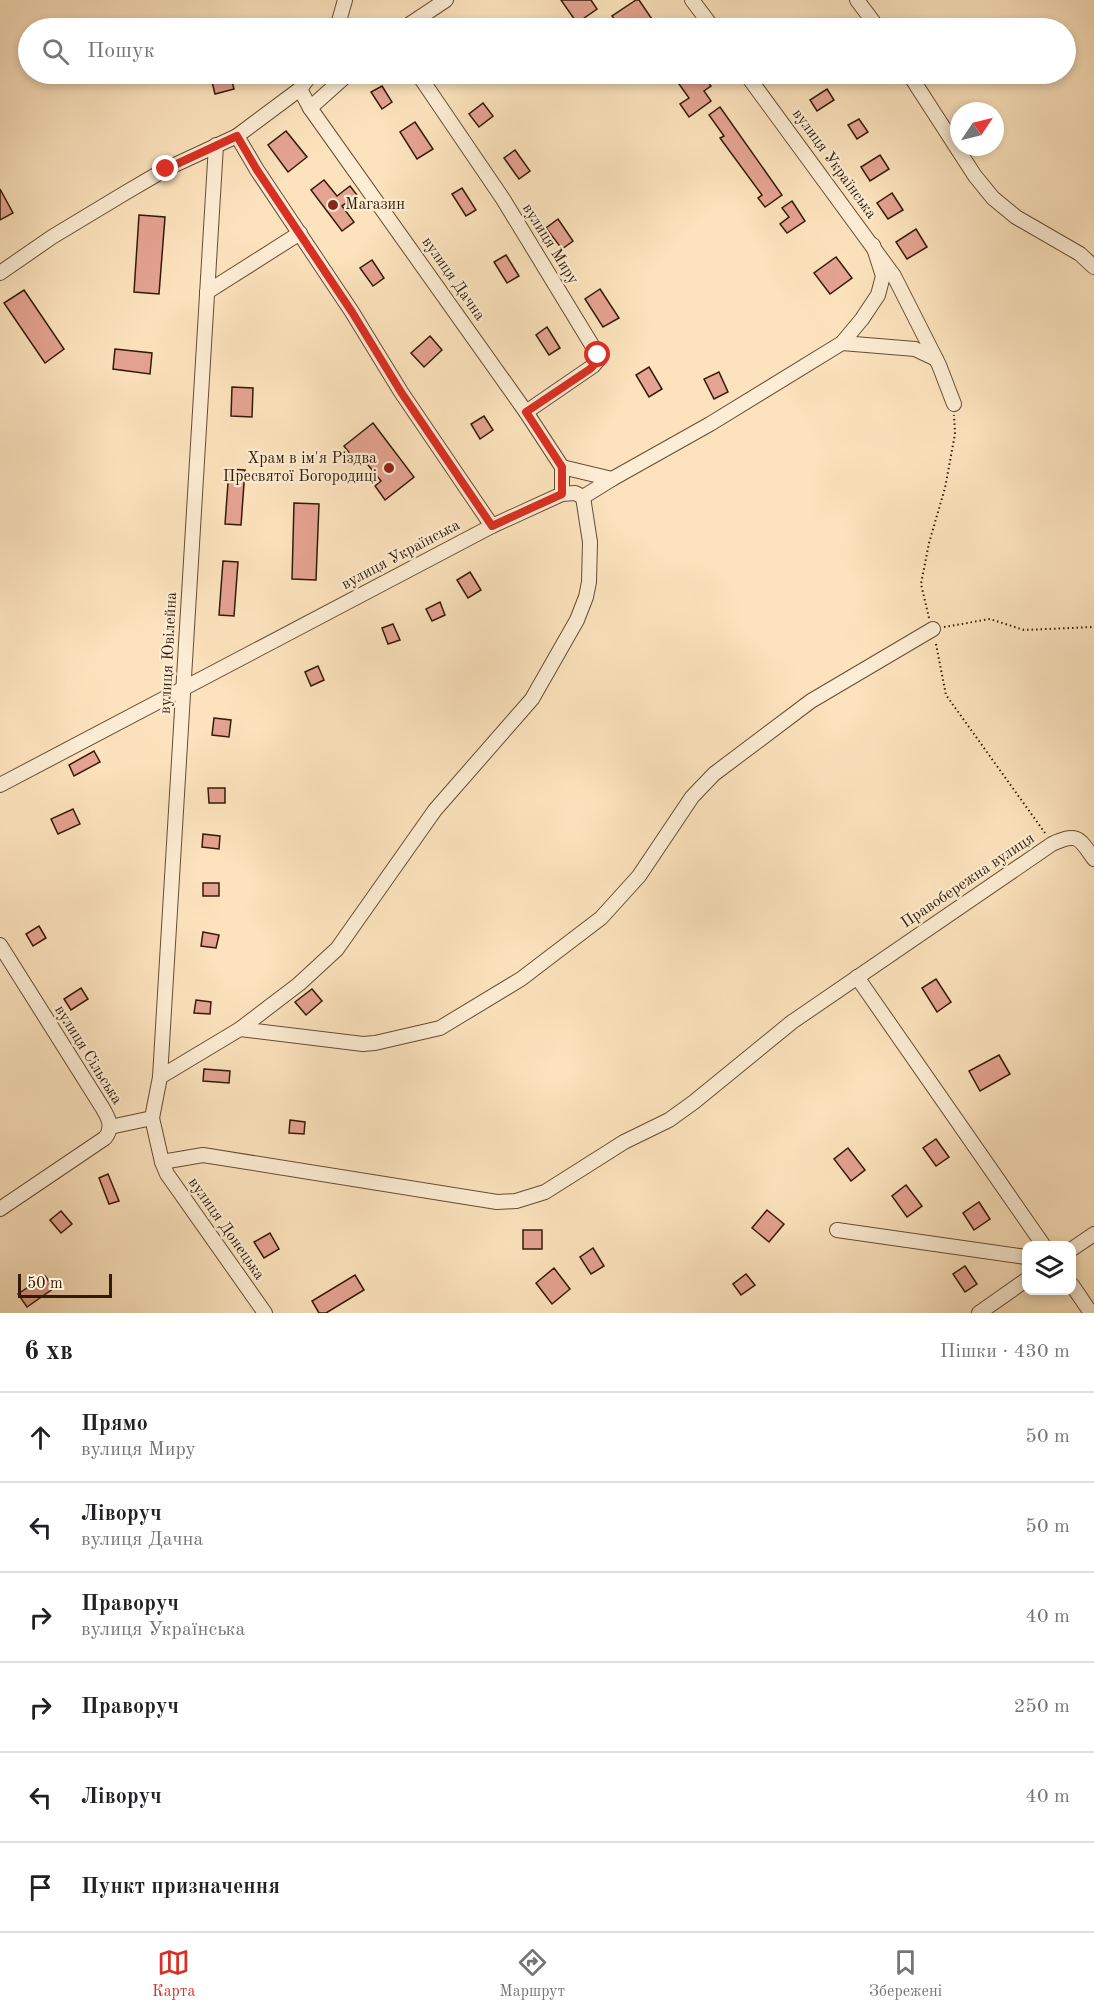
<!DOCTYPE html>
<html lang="uk">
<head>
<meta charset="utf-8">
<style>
	:root { --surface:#fff; --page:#f6f6f6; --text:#202124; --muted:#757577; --line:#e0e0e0; --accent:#d93025 }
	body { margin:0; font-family:"Old Standard TT",serif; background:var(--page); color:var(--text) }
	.controls { position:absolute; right:18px; bottom:18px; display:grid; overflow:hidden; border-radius:12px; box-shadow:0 3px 9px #0003 }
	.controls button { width:54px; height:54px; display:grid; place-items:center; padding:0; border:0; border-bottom:2px solid var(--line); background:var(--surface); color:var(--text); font:30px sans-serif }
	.compass { position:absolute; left:950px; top:102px; width:54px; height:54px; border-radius:50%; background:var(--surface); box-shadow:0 3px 9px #0003; rotate:55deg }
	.scale { position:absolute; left:18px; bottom:15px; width:94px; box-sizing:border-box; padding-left:6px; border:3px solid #331b06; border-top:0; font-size:16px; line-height:21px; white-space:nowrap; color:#331b06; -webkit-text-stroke:4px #fdedd4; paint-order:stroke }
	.stop { position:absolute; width:18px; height:18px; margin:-14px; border:4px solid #d93025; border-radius:50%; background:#fff }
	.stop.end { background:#d93025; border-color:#fff; box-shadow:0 2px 6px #0008 }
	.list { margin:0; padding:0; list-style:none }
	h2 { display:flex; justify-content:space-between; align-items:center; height:78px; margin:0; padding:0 24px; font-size:26px }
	h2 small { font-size:20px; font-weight:400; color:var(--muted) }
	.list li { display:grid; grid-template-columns:39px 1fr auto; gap:18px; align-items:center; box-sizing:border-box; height:90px; padding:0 24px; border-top:2px solid var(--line) }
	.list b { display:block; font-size:22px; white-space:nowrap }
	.list p { margin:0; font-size:20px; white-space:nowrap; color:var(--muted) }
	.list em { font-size:20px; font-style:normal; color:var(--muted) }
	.icon { flex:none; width:33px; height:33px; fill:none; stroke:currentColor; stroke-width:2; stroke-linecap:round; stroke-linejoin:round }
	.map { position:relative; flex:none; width:1094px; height:1313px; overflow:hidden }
	.search { position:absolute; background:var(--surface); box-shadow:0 3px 9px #0003; left:18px; right:18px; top:18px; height:66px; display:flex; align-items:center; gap:15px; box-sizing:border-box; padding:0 21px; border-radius:33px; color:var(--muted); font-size:22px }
	.sheet { height:618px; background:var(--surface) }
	nav { display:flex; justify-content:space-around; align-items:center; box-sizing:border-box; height:84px; border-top:2px solid var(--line); background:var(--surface); font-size:16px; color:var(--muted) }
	nav a { display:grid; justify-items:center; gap:3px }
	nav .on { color:var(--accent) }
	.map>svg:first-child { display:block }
	.building { fill:#e5a391; stroke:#331b06; stroke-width:1.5 }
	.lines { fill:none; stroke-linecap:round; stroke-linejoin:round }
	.minor-casing { stroke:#654d34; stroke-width:16 }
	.path { stroke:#331b06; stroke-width:2; stroke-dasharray:1.5 3; stroke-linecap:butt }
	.minor { stroke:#fdedd4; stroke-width:14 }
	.route { stroke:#d93025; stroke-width:8 }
	.poi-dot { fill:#8f2418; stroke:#fdedd4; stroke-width:2 }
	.labels { text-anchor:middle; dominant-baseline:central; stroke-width:4.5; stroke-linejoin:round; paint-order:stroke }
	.street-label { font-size:16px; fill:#331b06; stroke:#fdedd4 }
	.poi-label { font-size:16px; fill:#331b06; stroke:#fdedd4; text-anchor:start }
</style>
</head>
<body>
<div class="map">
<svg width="1094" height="1313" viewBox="0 0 1094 1313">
	<rect width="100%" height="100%" fill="#fce3bd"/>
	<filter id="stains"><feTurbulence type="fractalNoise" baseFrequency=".00333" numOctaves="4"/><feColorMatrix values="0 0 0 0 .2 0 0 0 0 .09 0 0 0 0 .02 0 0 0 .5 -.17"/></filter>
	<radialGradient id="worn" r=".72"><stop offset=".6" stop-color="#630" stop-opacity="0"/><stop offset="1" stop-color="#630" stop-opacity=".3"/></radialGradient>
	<!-- building -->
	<g class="building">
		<path d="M561,0H591L597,9L577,23Z"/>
		<path d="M636,0H639L658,28H621L612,16Z"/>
		<path d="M210,74H230L234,89L215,94Z"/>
		<path d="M672,74H702L711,86L704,91L711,101L689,117L680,104L689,98Z"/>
		<path d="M382,86L392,102L382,109L371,92Z"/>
		<path d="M827,89L834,100L817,111L810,100Z"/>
		<path d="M483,103L493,116L479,127L469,114Z"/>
		<path d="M720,107L782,195L765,207L758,198L762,195L720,138L724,136L709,115Z"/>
		<path d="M859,119L868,132L857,139L848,125Z"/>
		<path d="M415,122L433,149L417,159L400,132Z"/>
		<path d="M286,131L307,157L288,172L268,145Z"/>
		<path d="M515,150L530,171L519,179L504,158Z"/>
		<path d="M880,155L889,169L870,181L861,167Z"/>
		<path d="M324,180L337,196L350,186L357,195L342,206L354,222L342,231L311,190Z"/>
		<path d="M462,188L476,210L466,216L452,194Z"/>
		<path d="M0,189L13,213L0,220Z"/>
		<path d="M892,193L903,210L888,219L877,203Z"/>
		<path d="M792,201L805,221L787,233L780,224L789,217L782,208Z"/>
		<path d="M139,215L165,217L159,294L134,292Z"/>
		<path d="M558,219L573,241L562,249L546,228Z"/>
		<path d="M916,229L927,247L907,259L896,242Z"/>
		<path d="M506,255L519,276L507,283L494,262Z"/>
		<path d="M836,257L852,278L830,294L814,273Z"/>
		<path d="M372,260L384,278L373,286L360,268Z"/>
		<path d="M600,289L619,318L603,327L585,299Z"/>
		<path d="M24,290L64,349L45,363L4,303Z"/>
		<path d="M547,327L560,348L549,355L536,335Z"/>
		<path d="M430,336L442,350L424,367L411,353Z"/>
		<path d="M115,349L152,353L150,374L113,369Z"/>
		<path d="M649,367L662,389L649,397L636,375Z"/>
		<path d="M719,372L728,392L714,399L704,379Z"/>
		<path d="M232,387L253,388L252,417L231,416Z"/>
		<path d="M484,416L493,430L480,439L471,424Z"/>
		<path d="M373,423L414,477L385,500L375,486L381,481L360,455L355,460L344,446Z"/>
		<path d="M229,469L245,470L241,525L225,524Z"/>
		<path d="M294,503L319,504L316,580L292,579Z"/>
		<path d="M223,561L238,562L234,616L219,615Z"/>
		<path d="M470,572L481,590L468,598L457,580Z"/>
		<path d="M440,602L445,615L432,621L426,609Z"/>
		<path d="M393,624L400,640L388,644L382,628Z"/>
		<path d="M318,666L324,680L311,686L305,672Z"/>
		<path d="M214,718L231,720L229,737L212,735Z"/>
		<path d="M94,751L100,762L74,776L69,765Z"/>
		<path d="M208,788H225V803H209Z"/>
		<path d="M73,809L80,824L58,834L51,819Z"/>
		<path d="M203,834L220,836L219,849L202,847Z"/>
		<rect x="203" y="883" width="16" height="13"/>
		<path d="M39,926L46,938L33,946L26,934Z"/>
		<path d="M203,932L219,935L216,948L201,946Z"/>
		<path d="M936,979L951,1002L937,1012L922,988Z"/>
		<path d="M81,988L88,999L71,1010L64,999Z"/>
		<path d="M312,989L322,1001L306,1015L295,1002Z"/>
		<path d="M196,1000L211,1002L210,1014L194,1013Z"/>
		<path d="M999,1055L1010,1074L980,1091L969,1071Z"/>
		<path d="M204,1069L230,1071L229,1083L203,1081Z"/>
		<path d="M290,1120L305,1122L304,1134L289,1133Z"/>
		<path d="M936,1139L949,1157L936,1166L923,1148Z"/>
		<path d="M848,1148L865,1170L851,1181L834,1159Z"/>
		<path d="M108,1174L119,1201L109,1204L99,1178Z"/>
		<path d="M906,1185L922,1206L907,1217L892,1196Z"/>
		<path d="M979,1202L990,1219L974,1230L963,1213Z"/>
		<path d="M767,1210L784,1224L769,1242L752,1228Z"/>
		<path d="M61,1211L72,1224L61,1233L50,1220Z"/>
		<rect x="523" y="1230" width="19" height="19"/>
		<path d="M270,1233L279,1249L264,1258L254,1242Z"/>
		<path d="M593,1248L604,1266L591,1274L580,1257Z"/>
		<path d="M965,1266L977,1284L965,1292L953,1274Z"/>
		<path d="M554,1268L570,1289L552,1304L536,1283Z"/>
		<path d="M746,1274L755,1285L741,1295L733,1284Z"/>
		<path d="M355,1275L364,1290L326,1313H319L312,1301Z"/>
		<path d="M45,1276L54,1288L27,1307L18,1294Z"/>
	</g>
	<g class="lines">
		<!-- minor casing -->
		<g class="minor-casing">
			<g id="minor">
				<path d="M692,0L713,28"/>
				<path d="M857,0L878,28"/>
				<path d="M337,28L345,0"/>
				<path d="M404,28L446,0"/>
				<path d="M418,74L503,199L598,355L599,359L593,366L526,412"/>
				<path d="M746,74L894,276L939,365L954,404"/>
				<path d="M909,74L975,176L993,198L1016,217L1080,254L1094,267"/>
				<path d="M300,89L310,108L526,412L562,467V494"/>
				<path d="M310,108L348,74"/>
				<path d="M237,136L257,170L352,312L401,392L492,526"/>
				<path d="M216,145L160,1077L152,1118L162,1162L167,1174L265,1313"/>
				<path d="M0,273L52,237L125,193L166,169L237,136L300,89L311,74"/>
				<path d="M207,292L300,233"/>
				<path d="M842,343L915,349L936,359"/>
				<path d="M562,467L612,479"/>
				<path d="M0,785L492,526L562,494L575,493L583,497L612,479L710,424L842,343L862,319L878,295L883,276L873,245"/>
				<path d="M0,945L102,1107C108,1117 114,1127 105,1138L0,1209"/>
				<path d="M857,977L1044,1246"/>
				<path d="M240,1029L363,1044L375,1043L440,1028L521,979L601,918L639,876L692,797L714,774L811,701L933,629"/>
				<path d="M160,1077L240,1029L299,984L337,949L435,810L532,699L577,620L586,597L589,582L590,542L583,497"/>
				<path d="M110,1127L152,1118"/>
				<path d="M162,1162L203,1155L497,1202L516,1201L545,1192L624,1142L669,1120L694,1102L792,1022L1052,844C1078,832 1079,838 1094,859"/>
				<path d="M837,1230L1026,1257"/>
				<path d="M1072,1249L1094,1234"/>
				<path d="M1072,1285L1091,1313"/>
				<path d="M979,1313L1026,1280"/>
			</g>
		</g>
		<!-- path -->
		<g class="path">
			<path d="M929,618L921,584L929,543L945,488L955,434L954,415"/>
			<path d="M944,627L990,619L1024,630L1094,627"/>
			<path d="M936,644L946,695L1045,833"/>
		</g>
		<!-- minor -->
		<use href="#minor" class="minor"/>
	</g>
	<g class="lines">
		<!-- route -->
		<path class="route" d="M166,169L237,136L257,170L352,312L401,392L492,526L562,494V467L526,412L590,369L597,362L598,355"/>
	</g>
	<!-- markers -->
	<g class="poi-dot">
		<circle cx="333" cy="205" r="6"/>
		<circle cx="389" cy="468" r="6"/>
	</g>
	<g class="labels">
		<!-- street labels -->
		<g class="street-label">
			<text transform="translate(834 164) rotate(54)">вулиця Українська</text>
			<text transform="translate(550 244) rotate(58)">вулиця Миру</text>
			<text transform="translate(453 279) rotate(55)">вулиця Дачна</text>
			<text transform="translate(401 555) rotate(-28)">вулиця Українська</text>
			<text transform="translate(169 653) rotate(-87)">вулиця Ювілейна</text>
			<text transform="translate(968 881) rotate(-34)">Правобережна вулиця</text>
			<text transform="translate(88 1055) rotate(58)">вулиця Сільська</text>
			<text transform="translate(226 1229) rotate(55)">вулиця Донецька</text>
		</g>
		<!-- poi labels -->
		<g class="poi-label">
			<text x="345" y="205">Магазин</text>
			<text x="377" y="459" text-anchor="end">Храм в ім'я Різдва<tspan x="377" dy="18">Пресвятої Богородиці</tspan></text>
		</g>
	</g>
	<rect width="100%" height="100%" filter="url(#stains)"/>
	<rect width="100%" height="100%" fill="url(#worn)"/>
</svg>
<div class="controls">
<button><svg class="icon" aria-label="layers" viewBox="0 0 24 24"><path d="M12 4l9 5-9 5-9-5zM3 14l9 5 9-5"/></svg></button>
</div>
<svg class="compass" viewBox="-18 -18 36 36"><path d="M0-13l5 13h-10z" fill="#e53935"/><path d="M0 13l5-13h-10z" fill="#757577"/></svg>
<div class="scale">50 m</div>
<div class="stop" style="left:598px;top:355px"></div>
<div class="stop end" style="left:166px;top:169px"></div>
<div class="search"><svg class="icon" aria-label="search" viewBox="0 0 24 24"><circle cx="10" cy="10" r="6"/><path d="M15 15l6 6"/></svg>Пошук</div>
</div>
<section class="sheet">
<h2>6 хв<small>Пішки · 430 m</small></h2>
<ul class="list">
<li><svg class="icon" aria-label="ahead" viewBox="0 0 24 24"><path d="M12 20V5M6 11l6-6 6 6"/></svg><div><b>Прямо</b><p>вулиця Миру</p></div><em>50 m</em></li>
<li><svg class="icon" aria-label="left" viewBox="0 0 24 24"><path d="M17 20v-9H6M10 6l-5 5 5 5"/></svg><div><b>Ліворуч</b><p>вулиця Дачна</p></div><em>50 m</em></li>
<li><svg class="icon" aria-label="right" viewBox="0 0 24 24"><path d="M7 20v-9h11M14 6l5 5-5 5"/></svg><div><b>Праворуч</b><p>вулиця Українська</p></div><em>40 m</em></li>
<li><svg class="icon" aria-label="right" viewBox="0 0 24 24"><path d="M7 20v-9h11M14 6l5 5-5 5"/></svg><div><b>Праворуч</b></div><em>250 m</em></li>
<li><svg class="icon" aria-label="left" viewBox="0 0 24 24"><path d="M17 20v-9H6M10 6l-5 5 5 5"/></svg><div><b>Ліворуч</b></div><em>40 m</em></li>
<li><svg class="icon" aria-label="arrive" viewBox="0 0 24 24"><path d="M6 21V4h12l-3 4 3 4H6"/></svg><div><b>Пункт призначення</b></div></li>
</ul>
</section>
<nav>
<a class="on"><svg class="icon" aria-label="map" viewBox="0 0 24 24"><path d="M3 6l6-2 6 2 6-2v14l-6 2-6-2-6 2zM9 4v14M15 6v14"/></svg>Карта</a>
<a><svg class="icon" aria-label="directions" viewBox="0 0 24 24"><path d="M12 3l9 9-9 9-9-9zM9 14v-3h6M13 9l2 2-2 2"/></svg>Маршрут</a>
<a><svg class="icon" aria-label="saved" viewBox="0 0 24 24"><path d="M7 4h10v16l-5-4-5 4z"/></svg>Збережені</a>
</nav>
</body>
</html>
